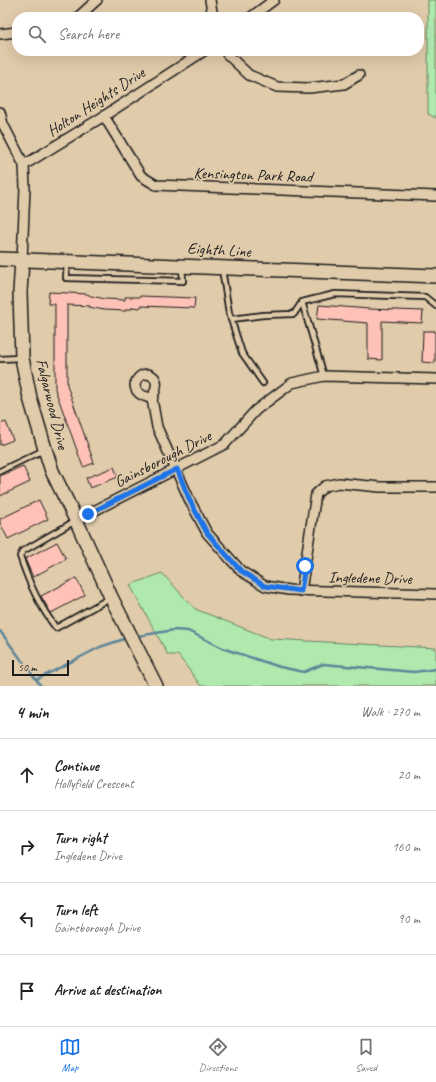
<!DOCTYPE html>
<html lang="en">
<head>
<meta charset="utf-8">
<style>
	:root { --surface:#fff; --page:#f6f6f6; --text:#202124; --muted:#757577; --line:#e0e0e0; --accent:#1a73e8 }
	body { margin:0; font-family:Caveat,sans-serif; background:var(--page); color:var(--text) }
	.scale { position:absolute; left:12px; bottom:10px; width:57px; box-sizing:border-box; padding-left:4px; border:2px solid #1c1c1c; border-top:0; font-size:11px; line-height:14px; white-space:nowrap; color:#1c1c1c; -webkit-text-stroke:3px #e0cbaa; paint-order:stroke }
	.stop { position:absolute; width:12px; height:12px; margin:-9px; border:3px solid #1a73e8; border-radius:50%; background:#fff }
	.stop.end { background:#1a73e8; border-color:#fff; box-shadow:0 1px 4px #0008 }
	.list { margin:0; padding:0; list-style:none }
	h2 { display:flex; justify-content:space-between; align-items:center; height:52px; margin:0; padding:0 16px; font-size:17px }
	h2 small { font-size:13px; font-weight:400; color:var(--muted) }
	.list li { display:grid; grid-template-columns:26px 1fr auto; gap:12px; align-items:center; box-sizing:border-box; height:72px; padding:0 16px; border-top:1px solid var(--line) }
	.list b { display:block; font-size:15px; white-space:nowrap }
	.list p { margin:0; font-size:13px; white-space:nowrap; color:var(--muted) }
	.list em { font-size:13px; font-style:normal; color:var(--muted) }
	.icon { flex:none; width:22px; height:22px; fill:none; stroke:currentColor; stroke-width:2; stroke-linecap:round; stroke-linejoin:round }
	.map { position:relative; flex:none; width:436px; height:686px; overflow:hidden }
	.search { position:absolute; background:var(--surface); box-shadow:0 4px 16px #0002; left:12px; right:12px; top:12px; height:44px; display:flex; align-items:center; gap:10px; box-sizing:border-box; padding:0 14px; border-radius:16px; color:var(--muted); font-size:15px }
	.sheet { height:340px; background:var(--surface) }
	nav { display:flex; justify-content:space-around; align-items:center; box-sizing:border-box; height:56px; border-top:1px solid var(--line); background:var(--surface); font-size:11px; color:var(--muted) }
	nav a { display:grid; justify-items:center; gap:2px }
	nav .on { color:var(--accent) }
	.map>svg:first-child { display:block }
	.green { fill:#afe9ae; stroke:#668265 }
	.lines { fill:none; stroke-linecap:round; stroke-linejoin:round }
	.stream { stroke:#5f8599; stroke-width:2.5 }
	.building { fill:#fec2b8; stroke:#1c1c1c }
	.lane-casing { stroke:#1c1c1c; stroke-width:8 }
	.street-casing { stroke:#1c1c1c; stroke-width:12 }
	.secondary-casing { stroke:#1c1c1c; stroke-width:16 }
	.lane { stroke:#e0cbaa; stroke-width:4.5 }
	.street { stroke:#e0cbaa; stroke-width:9 }
	.secondary { stroke:#e0cbaa; stroke-width:13 }
	.route { stroke:#1a73e8; stroke-width:5 }
	.labels { text-anchor:middle; dominant-baseline:central; stroke-width:3.5; stroke-linejoin:round; paint-order:stroke }
	.street-label { font-size:16px; fill:#1c1c1c; stroke:#e0cbaa }
</style>
</head>
<body>
<div class="map">
<svg width="436" height="686" viewBox="0 0 436 686">
	<rect width="100%" height="100%" fill="#e0cbaa"/>
	<filter id="ink" filterUnits="userSpaceOnUse"><feTurbulence type="fractalNoise" baseFrequency=".025" numOctaves="2"/><feDisplacementMap in="SourceGraphic" scale="8" xChannelSelector="R" yChannelSelector="G"/><feConvolveMatrix kernelMatrix="1 2 1 2 8 2 1 2 1" color-interpolation-filters="sRGB"/></filter>
	<g filter="url(#ink)">
		<!-- green -->
		<g class="green">
			<path d="M428,0H436V118L428,114Z"/>
			<path d="M162,573L195,609L271,639L436,648V686H201L178,655H168L130,585Z"/>
		</g>
		<g class="lines">
			<!-- stream -->
			<g class="stream">
				<path d="M0,631L41,686"/>
				<path d="M138,636L174,630L188,631L225,649L280,667L304,672L323,664L414,672L436,669"/>
				<path d="M38,679L100,647L124,639"/>
			</g>
		</g>
		<!-- building -->
		<g class="building">
			<path d="M49,292L87,294L91,296L105,299L125,300V297H140V296L195,298L194,308L140,306V308L132,307V309H126V311L104,310L89,307L90,306L67,305V385L94,463L83,467L55,389V304H48Z"/>
			<path d="M319,305L369,309L423,311L422,323L382,321V360L368,359V323L317,319Z"/>
			<path d="M423,331H435V363L422,362Z"/>
			<path d="M6,422L13,440L0,445V424Z"/>
			<path d="M23,466L30,482L0,496V476Z"/>
			<path d="M114,467L118,477L90,488L86,478Z"/>
			<path d="M39,500L48,519L8,539L0,523V519Z"/>
			<path d="M57,542L66,559L33,577L25,559Z"/>
			<path d="M76,578L85,595L51,613L41,596Z"/>
		</g>
		<g class="lines">
			<!-- lane casing -->
			<g class="lane-casing">
				<g id="lane">
					<path d="M67,263L66,278L183,281L182,266"/>
					<path d="M222,269L229,313L242,353L263,383"/>
					<path d="M302,302L324,376"/>
					<path d="M231,319L264,315L294,314L302,302L335,294L425,297L436,306"/>
					<path d="M0,359L20,358"/>
					<path d="M0,471L44,450"/>
					<path d="M75,521L23,551L20,556C28,581 40,607 56,628L110,598"/>
				</g>
			</g>
			<!-- street casing -->
			<g class="street-casing">
				<g id="street">
					<path d="M210,0L213,17"/>
					<path d="M78,17L97,0"/>
					<path d="M251,17L274,0"/>
					<path d="M0,34L17,32"/>
					<path d="M226,51L227,54L249,75L277,87L309,88L344,84L359,75"/>
					<path d="M0,112L3,124L24,165L25,188L22,260"/>
					<path d="M104,116L141,176L156,185L436,196"/>
					<path d="M24,165L104,116L204,51"/>
					<path d="M148,374C161,378 156,389 152,399C148,397 142,396 139,393C130,385 138,374 148,374Z"/>
					<path d="M152,399L157,427L190,501L207,533L241,571L265,586L289,590L436,594"/>
					<path d="M76,520L225,444L256,410L292,383L324,376L436,379"/>
					<path d="M301,591L316,494L325,486L339,483L380,487H436"/>
				</g>
			</g>
			<!-- secondary casing -->
			<g class="secondary-casing">
				<g id="secondary">
					<path d="M0,259L436,276"/>
					<path d="M22,260L20,292L22,358L30,398L45,449L52,471L76,520L111,597L156,686"/>
				</g>
			</g>
			<!-- lane -->
			<use href="#lane" class="lane"/>
			<!-- street -->
			<use href="#street" class="street"/>
			<!-- secondary -->
			<use href="#secondary" class="secondary"/>
		</g>
	</g>
	<g class="lines" filter="url(#ink)">
		<!-- route -->
		<path class="route" d="M88,514L177,469L190,501L207,533L241,571L265,586L301,591L305,566"/>
	</g>
	<g class="labels">
		<!-- street labels -->
		<g class="street-label">
			<text transform="translate(96 102) rotate(-33)">Holton Heights Drive</text>
			<text transform="translate(253 175) rotate(2)">Kensington Park Road</text>
			<text transform="translate(219 250) rotate(3)">Eighth Line</text>
			<text transform="translate(52 404) rotate(76)">Falgarwood Drive</text>
			<text transform="translate(163 459) rotate(-27)">Gainsborough Drive</text>
			<text transform="translate(370 578) rotate(1)">Ingledene Drive</text>
		</g>
	</g>
</svg>
<div class="scale">50 m</div>
<div class="stop" style="left:305px;top:566px"></div>
<div class="stop end" style="left:88px;top:514px"></div>
<div class="search"><svg class="icon" aria-label="search" viewBox="0 0 24 24"><circle cx="10" cy="10" r="6"/><path d="M15 15l6 6"/></svg>Search here</div>
</div>
<section class="sheet">
<h2>4 min<small>Walk · 270 m</small></h2>
<ul class="list">
<li><svg class="icon" aria-label="ahead" viewBox="0 0 24 24"><path d="M12 20V5M6 11l6-6 6 6"/></svg><div><b>Continue</b><p>Hollyfield Crescent</p></div><em>20 m</em></li>
<li><svg class="icon" aria-label="right" viewBox="0 0 24 24"><path d="M7 20v-9h11M14 6l5 5-5 5"/></svg><div><b>Turn right</b><p>Ingledene Drive</p></div><em>160 m</em></li>
<li><svg class="icon" aria-label="left" viewBox="0 0 24 24"><path d="M17 20v-9H6M10 6l-5 5 5 5"/></svg><div><b>Turn left</b><p>Gainsborough Drive</p></div><em>90 m</em></li>
<li><svg class="icon" aria-label="arrive" viewBox="0 0 24 24"><path d="M6 21V4h12l-3 4 3 4H6"/></svg><div><b>Arrive at destination</b></div></li>
</ul>
</section>
<nav>
<a class="on"><svg class="icon" aria-label="map" viewBox="0 0 24 24"><path d="M3 6l6-2 6 2 6-2v14l-6 2-6-2-6 2zM9 4v14M15 6v14"/></svg>Map</a>
<a><svg class="icon" aria-label="directions" viewBox="0 0 24 24"><path d="M12 3l9 9-9 9-9-9zM9 14v-3h6M13 9l2 2-2 2"/></svg>Directions</a>
<a><svg class="icon" aria-label="saved" viewBox="0 0 24 24"><path d="M7 4h10v16l-5-4-5 4z"/></svg>Saved</a>
</nav>
</body>
</html>
